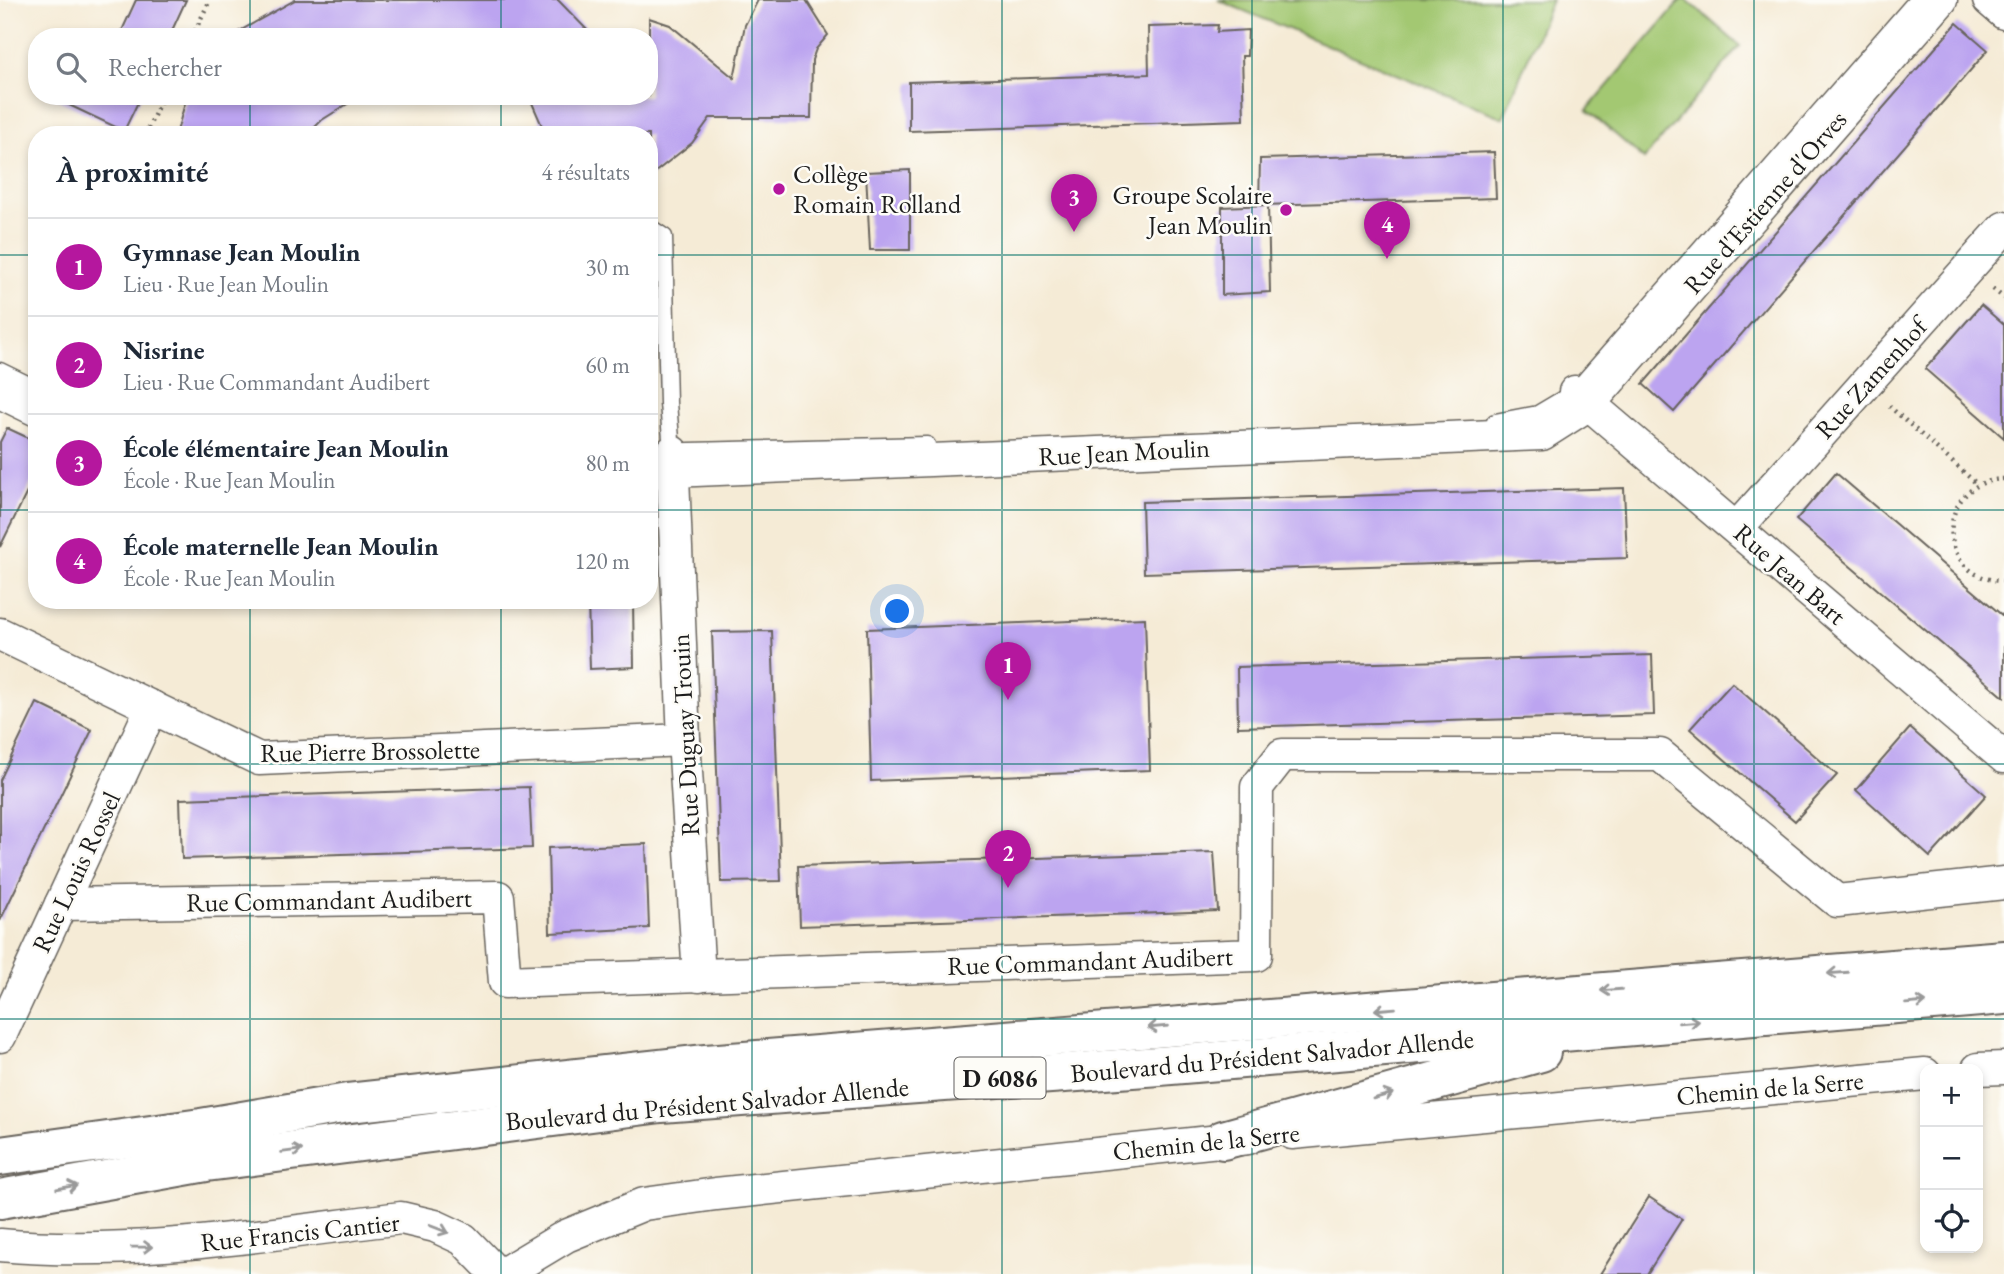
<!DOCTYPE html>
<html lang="fr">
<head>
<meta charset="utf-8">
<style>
	:root { --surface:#fff; --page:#f6f6f7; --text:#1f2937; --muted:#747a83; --line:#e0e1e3; --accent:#b5179e }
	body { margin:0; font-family:"EB Garamond",serif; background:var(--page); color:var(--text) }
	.controls { position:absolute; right:21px; bottom:21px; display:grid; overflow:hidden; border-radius:14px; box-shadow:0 4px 10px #0003 }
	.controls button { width:63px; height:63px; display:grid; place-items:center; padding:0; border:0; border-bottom:2px solid var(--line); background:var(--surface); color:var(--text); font:35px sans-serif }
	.you { position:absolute; left:898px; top:612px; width:24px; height:24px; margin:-18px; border:5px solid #fff; border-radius:50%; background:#1a73e8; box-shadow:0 0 0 10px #1a73e833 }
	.badge { display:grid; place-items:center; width:46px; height:46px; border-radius:50%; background:var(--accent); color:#fff; font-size:23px; font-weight:700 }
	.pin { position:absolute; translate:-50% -58px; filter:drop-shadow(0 2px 4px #0008) }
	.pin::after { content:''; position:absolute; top:37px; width:24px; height:21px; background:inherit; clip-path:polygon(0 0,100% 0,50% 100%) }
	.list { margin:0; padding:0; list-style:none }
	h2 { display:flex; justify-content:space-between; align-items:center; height:91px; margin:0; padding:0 28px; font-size:30px }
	h2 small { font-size:23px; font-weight:400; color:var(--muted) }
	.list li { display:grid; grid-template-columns:46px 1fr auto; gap:21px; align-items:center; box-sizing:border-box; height:98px; padding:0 28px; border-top:2px solid var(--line) }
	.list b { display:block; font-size:26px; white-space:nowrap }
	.list p { margin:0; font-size:23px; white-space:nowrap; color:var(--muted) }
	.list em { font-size:23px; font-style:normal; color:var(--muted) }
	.icon { flex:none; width:38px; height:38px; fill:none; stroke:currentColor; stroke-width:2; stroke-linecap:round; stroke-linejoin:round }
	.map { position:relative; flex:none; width:2004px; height:1274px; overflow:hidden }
	.search { position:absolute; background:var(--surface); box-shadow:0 4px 10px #0003; left:28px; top:28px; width:630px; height:77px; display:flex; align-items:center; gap:18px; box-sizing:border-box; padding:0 24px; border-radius:28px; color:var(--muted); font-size:26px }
	.panel { position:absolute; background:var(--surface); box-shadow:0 4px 10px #0003; left:28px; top:126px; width:630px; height:483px; border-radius:28px }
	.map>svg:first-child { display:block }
	.green { fill:#a3c872; stroke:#607247; stroke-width:2 }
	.building { fill:#bca4f0 }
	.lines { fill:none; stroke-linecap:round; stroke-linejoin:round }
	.lane-casing { stroke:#68645d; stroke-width:19 }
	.street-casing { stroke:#68645d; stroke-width:35 }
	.primary-casing { stroke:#68645d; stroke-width:42 }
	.path { stroke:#68645d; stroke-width:4.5; stroke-dasharray:2 5; stroke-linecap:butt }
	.lane { stroke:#fff; stroke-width:16 }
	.street { stroke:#fff; stroke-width:32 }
	.primary { stroke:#fff; stroke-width:38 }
	.oneway { stroke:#999 }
	.grid { fill:none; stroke:#0f766e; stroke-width:2; stroke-opacity:0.55 }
	.poi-dot { fill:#b5179e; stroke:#fdfcf7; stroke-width:2.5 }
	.labels { text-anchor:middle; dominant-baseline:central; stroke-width:5; stroke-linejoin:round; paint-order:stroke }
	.shield { fill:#fdfcf7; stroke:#605f5e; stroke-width:2 }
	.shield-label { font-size:24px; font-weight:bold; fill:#1c1c1c }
	.poi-label { font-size:26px; fill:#1c1c1c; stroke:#fdfcf7; text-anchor:start }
	.street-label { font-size:26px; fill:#1c1c1c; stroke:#fdfcf7 }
</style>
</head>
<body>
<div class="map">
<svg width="2004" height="1274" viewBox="0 0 2004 1274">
	<rect width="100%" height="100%" fill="#fdfcf7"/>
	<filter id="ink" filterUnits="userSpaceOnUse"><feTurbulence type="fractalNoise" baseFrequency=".0143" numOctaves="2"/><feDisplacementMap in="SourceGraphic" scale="14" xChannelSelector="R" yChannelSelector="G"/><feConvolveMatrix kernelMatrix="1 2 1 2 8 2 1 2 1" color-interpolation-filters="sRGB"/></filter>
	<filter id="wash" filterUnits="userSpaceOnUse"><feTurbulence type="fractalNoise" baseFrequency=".00686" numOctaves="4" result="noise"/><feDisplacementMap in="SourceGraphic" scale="28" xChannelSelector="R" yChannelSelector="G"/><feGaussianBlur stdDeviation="1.57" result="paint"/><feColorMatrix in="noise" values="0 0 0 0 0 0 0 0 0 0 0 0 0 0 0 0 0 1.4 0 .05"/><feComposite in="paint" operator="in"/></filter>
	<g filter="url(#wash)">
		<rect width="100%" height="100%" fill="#f5ebd6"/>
		<!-- green -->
		<g class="green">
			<path d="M1218,0H1552L1503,118Z"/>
			<path d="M1681,0H1687L1740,46L1644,159L1587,110Z"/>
		</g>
		<g id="blocks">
			<!-- building -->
			<g class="building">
				<path d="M136,0H186L169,37H119Z"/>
				<path d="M295,0H558L594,37H229Z"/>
				<path d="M758,0H806L828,35L816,49L812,60L811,118H710L692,143L649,177V135H546L529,96H649V18L670,25L734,78L745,25Z"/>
				<path d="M1957,23L1988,50L1674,412L1643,384Z"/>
				<path d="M1218,25L1217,32L1248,30L1247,56H1242L1244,120L909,131V82L1149,74L1148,27Z"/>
				<path d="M50,96H141L124,131Z"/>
				<path d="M187,96H360L322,120L307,135H176Z"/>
				<path d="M1494,152L1496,198L1259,205L1260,159Z"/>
				<path d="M910,170V250H870L866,172Z"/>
				<path d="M1268,205L1270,292L1222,295V207Z"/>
				<path d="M1981,305L2004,325V438L1925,369Z"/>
				<path d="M7,428L37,442V472L0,547V442Z"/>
				<path d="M1836,473L2004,617V697L1796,520Z"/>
				<path d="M1624,488L1627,558L1144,573L1142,502Z"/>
				<path d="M588,600H633L634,667L590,669Z"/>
				<path d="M1145,618L1150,770L871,781L867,629Z"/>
				<path d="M772,631L781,881L721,882L712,632Z"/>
				<path d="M1652,655L1654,715L1238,727L1237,667Z"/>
				<path d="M1732,683L1837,775L1795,821L1690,729Z"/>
				<path d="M37,703L92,730L0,921V780Z"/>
				<path d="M1910,728L1986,795L1930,857L1856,790Z"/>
				<path d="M529,787L532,848L182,859L180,799Z"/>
				<path d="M646,844L649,928L550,933L548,848Z"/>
				<path d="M1214,852L1218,911L800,926L798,866Z"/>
				<path d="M1649,1197L1682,1219L1647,1274H1600Z"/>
			</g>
		</g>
	</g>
	<g filter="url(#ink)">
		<use href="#blocks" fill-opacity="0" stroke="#68645d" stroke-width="2"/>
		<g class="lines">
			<!-- lane casing -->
			<g class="lane-casing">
				<g id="lane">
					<path d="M649,227L664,237L668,403L672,451"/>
					<path d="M0,371L37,389"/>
					<path d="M1495,422L1538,414L1575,392L1917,0"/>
					<path d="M649,452L927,445"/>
				</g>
			</g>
			<!-- street casing -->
			<g class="street-casing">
				<g id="street">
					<path d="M1989,0L2004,13"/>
					<path d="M0,392L37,410"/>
					<path d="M1575,392L2004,757"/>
					<path d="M672,452L684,740L699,976"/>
					<path d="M649,472L1542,434L1589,404L1941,0"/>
					<path d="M1737,528L2004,228"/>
					<path d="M0,634L259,759L684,740"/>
					<path d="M61,904L498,897L505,982L1256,955L1257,787L1282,755H1660L1837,901L2004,883"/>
					<path d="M0,1036L152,707"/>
					<path d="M1978,1069L2004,1068"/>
					<path d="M1292,1133L1925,1074"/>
					<path d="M0,1245C134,1257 268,1234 401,1218L435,1226L463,1239L497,1274"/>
					<path d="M503,1274L566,1236L644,1204L716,1194L1248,1138"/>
				</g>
			</g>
			<!-- primary casing -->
			<g class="primary-casing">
				<g id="primary">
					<path d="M1223,1140L1541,1052"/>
					<path d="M0,1156L201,1128L348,1103L706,1064L2004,960"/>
					<path d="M0,1199L206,1162L661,1103L1159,1066L2004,995"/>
				</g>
			</g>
			<!-- path -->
			<g class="path">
				<path d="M192,37L210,0"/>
				<path d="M145,135L163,96"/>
				<path d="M1993,289L2004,298"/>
				<path d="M1889,406L1977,484"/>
				<path d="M2004,479C1934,481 1934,580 2004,581"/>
			</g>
			<!-- lane -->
			<use href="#lane" class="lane"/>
			<!-- street -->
			<use href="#street" class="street"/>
			<!-- primary -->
			<use href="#primary" class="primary"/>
		</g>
		<!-- one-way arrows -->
		<defs><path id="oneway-shaft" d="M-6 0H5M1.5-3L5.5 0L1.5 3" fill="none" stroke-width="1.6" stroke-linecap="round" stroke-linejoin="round" transform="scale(1.75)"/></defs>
		<g class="oneway">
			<use href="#oneway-shaft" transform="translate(1838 973) rotate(176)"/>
			<use href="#oneway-shaft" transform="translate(1611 990) rotate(176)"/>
			<use href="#oneway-shaft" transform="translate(1916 1003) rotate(-5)"/>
			<use href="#oneway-shaft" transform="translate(1385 1009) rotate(175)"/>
			<use href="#oneway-shaft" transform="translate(1689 1022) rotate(-5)"/>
			<use href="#oneway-shaft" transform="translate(1158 1027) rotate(175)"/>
			<use href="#oneway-shaft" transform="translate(1383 1096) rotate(-16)"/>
			<use href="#oneway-shaft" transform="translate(292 1151) rotate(-7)"/>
			<use href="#oneway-shaft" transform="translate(67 1187) rotate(-10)"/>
			<use href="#oneway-shaft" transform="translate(439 1229) rotate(21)"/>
			<use href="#oneway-shaft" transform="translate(142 1247) rotate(-1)"/>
		</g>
	</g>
	<!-- grid -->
	<path class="grid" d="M250,0V37M501,0V37M752,0V1274M1002,0V1274M1252,0V1274M1503,0V1274M1754,0V1274M250,96V135M501,96V135M0,255H37M649,255H2004M0,510H37M649,510H2004M250,600V1274M501,600V1274M0,764H2004M0,1019H2004"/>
	<!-- markers -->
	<g class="poi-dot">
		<circle cx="779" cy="189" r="7"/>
		<circle cx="1286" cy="210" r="7"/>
	</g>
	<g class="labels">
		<!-- shield labels -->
		<rect class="shield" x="954.5" y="1057.5" width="91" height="41" rx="5"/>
		<g class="shield-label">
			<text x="1000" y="1078">D 6086</text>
		</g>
		<!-- poi labels -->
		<g class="poi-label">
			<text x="793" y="174">Collège<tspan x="793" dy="30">Romain Rolland</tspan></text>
			<text x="1272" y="195" text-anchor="end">Groupe Scolaire<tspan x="1272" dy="30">Jean Moulin</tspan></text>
		</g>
		<!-- street labels -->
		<g class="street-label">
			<text transform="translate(1765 202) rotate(-49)">Rue d'Estienne d'Orves</text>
			<text transform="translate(1871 378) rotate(-48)">Rue Zamenhof</text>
			<text transform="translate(1124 452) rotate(-3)">Rue Jean Moulin</text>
			<text transform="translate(1790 574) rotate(41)">Rue Jean Bart</text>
			<text transform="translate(685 735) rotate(-93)">Rue Duguay Trouin</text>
			<text transform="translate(370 751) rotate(-1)">Rue Pierre Brossolette</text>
			<text transform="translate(76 872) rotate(-65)">Rue Louis Rossel</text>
			<text transform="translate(329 900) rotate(-1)">Rue Commandant Audibert</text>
			<text transform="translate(1090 961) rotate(-2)">Rue Commandant Audibert</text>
			<text transform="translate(1272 1056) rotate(-5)">Boulevard du Président Salvador Allende</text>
			<text transform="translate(1770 1088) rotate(-5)">Chemin de la Serre</text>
			<text transform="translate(707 1104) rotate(-5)">Boulevard du Président Salvador Allende</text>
			<text transform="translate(1206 1142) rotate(-6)">Chemin de la Serre</text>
			<text transform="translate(300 1232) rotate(-6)">Rue Francis Cantier</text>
		</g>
	</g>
</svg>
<div class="controls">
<button>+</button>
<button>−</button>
<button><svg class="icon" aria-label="locate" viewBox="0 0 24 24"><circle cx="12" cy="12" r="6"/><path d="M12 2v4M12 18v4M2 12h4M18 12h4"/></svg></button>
</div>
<div class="you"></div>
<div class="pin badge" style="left:1008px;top:700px">1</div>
<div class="pin badge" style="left:1008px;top:888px">2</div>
<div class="pin badge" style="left:1074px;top:232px">3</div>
<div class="pin badge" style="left:1387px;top:259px">4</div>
<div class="search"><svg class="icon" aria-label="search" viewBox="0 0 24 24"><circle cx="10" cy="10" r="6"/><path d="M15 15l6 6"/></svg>Rechercher</div>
<section class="panel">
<h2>À proximité<small>4 résultats</small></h2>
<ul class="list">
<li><span class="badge">1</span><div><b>Gymnase Jean Moulin</b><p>Lieu · Rue Jean Moulin</p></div><em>30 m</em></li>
<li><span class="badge">2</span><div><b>Nisrine</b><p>Lieu · Rue Commandant Audibert</p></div><em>60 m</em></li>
<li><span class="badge">3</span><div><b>École élémentaire Jean Moulin</b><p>École · Rue Jean Moulin</p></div><em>80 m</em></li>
<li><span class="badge">4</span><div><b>École maternelle Jean Moulin</b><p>École · Rue Jean Moulin</p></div><em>120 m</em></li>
</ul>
</section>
</div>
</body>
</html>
